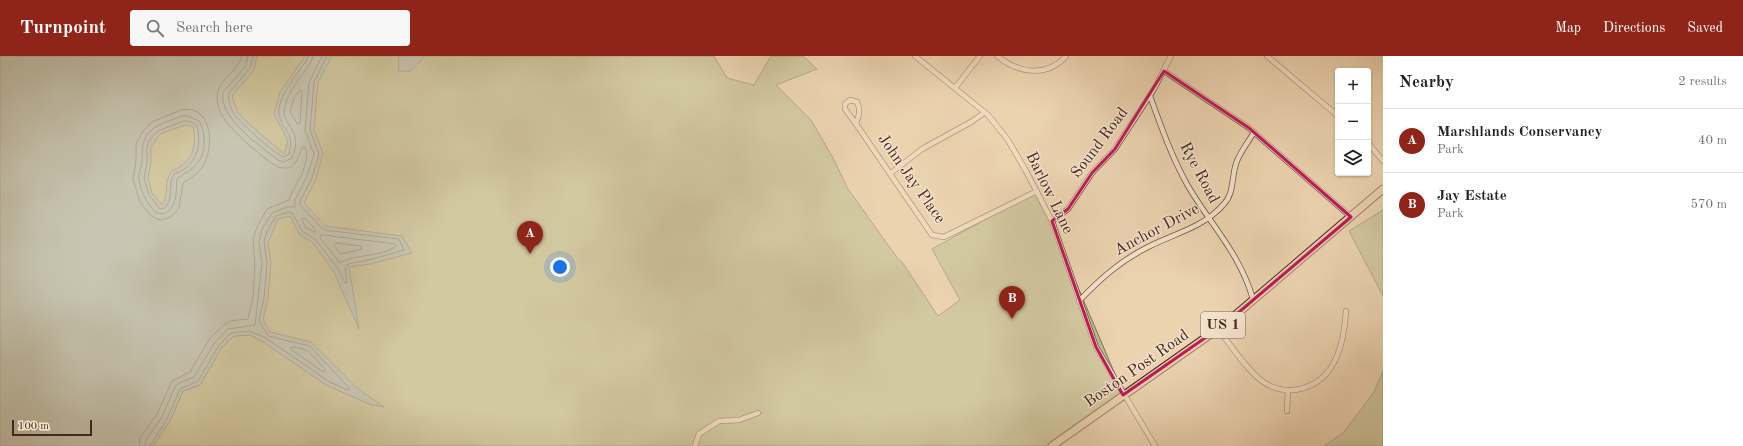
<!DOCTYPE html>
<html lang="en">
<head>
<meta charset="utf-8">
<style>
	:root { --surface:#fff; --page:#f6f6f6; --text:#222; --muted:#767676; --line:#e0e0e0; --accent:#8f2418 }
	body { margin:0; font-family:"Old Standard TT",serif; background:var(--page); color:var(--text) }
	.controls { position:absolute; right:12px; top:12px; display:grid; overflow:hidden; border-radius:4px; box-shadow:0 1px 3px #0004 }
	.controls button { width:36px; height:36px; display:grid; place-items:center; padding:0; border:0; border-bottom:1px solid var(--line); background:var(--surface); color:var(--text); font:20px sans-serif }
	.scale { position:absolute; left:12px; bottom:10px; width:80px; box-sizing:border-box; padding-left:4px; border:2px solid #46281c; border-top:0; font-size:11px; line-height:14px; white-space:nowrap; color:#46281c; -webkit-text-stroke:3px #f3e2cc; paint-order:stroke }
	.you { position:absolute; left:560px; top:211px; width:14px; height:14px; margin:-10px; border:3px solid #fff; border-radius:50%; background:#1a73e8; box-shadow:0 0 0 6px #1a73e833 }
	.badge { display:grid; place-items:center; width:26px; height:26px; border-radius:50%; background:var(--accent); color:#fff; font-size:13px; font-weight:700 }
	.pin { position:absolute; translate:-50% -33px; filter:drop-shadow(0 1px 2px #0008) }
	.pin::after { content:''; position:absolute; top:21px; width:14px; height:12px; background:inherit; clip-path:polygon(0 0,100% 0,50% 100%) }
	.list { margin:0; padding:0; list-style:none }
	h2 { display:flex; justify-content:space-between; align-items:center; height:52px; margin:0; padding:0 16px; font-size:17px }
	h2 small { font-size:13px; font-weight:400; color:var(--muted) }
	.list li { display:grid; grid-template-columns:26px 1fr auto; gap:12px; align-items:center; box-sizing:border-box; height:64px; padding:0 16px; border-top:1px solid var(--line) }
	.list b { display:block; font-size:15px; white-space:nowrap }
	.list p { margin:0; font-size:13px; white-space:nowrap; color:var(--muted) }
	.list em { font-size:13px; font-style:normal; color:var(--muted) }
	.icon { flex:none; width:22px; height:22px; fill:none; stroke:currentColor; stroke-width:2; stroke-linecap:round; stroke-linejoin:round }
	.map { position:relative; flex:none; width:1383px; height:390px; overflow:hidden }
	header { display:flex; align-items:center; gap:24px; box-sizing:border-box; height:56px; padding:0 20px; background:var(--accent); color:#fff }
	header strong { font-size:19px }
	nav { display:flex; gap:22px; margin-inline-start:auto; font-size:14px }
	.search { width:280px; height:36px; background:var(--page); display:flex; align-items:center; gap:10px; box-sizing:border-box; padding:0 14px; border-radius:4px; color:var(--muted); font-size:15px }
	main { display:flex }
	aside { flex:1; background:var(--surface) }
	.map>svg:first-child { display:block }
	.green { fill:#b4bd8e; stroke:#7d7255 }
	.water { fill:#9bb6b4; stroke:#797d77; fill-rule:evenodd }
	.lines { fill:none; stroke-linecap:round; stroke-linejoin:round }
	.shore { stroke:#706f68; stroke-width:1 }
	.minor-casing { stroke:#705341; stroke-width:6 }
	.primary-casing { stroke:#46281c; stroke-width:9 }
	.minor { stroke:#f3e2cc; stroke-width:4.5 }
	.primary { stroke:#ecd3b0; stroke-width:7 }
	.marked { fill:none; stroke:#c2185b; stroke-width:3; stroke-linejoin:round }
	.labels { text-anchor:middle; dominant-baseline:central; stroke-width:3; stroke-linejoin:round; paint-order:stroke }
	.shield { fill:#f3e2cc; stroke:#7a6051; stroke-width:1 }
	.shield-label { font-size:15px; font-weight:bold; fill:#46281c }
	.street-label { font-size:16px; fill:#46281c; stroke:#f3e2cc }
</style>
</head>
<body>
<header>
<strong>Turnpoint</strong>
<div class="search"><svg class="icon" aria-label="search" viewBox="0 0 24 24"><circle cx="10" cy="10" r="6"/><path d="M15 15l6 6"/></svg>Search here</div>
<nav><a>Map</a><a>Directions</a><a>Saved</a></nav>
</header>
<main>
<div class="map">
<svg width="1383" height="390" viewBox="0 0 1383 390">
	<rect width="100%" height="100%" fill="#ecd3b0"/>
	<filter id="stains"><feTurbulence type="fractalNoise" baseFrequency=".005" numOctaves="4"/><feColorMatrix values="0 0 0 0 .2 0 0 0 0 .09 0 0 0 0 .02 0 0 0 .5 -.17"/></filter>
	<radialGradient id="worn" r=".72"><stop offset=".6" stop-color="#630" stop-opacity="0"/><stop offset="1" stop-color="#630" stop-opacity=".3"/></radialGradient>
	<!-- green -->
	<g class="green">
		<path d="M192,0H714L727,22L754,29L771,0H803L817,13L776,29L811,64L833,102L848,133L898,203L902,206L938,260L960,244L932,193L1037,135L1126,344L1123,340L1059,390H153L170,365L183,335L200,329L222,291L234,280L250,279L263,286L167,214L142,106Z"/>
		<path d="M1383,154V240L1349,175Z"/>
		<path d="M1383,315V390H1324L1344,376L1374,336Z"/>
	</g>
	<!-- water -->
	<g class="water">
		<path d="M0,0H257L254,14L232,40L237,55L247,66L284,98L288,85L274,58L280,36L305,0H332L318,26L314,74L323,97L316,123L304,147L325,170L402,180L412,197L370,208L349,211L359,273L334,216L313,187L299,178L290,160L278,163L268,187L271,207L268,243L263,264L270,276L311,286L357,332L384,351L369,348L326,329L263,286L250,279L234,280L222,291L200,329L183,335L170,365L153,390H0ZM185,69L193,71C196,87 195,100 181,110C176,114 171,113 169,120C164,130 169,140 162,149L152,137L148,122L151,107V91L160,78Z"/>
		<path d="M399,0H425L410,15H398Z"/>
	</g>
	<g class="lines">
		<!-- shore -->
		<g class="shore">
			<path d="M248,0L246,10L223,36C218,62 261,90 278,104L284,106L292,102C304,75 283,70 284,55C286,37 301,21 311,6L313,0"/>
			<path d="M253,0L250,12L229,37C227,42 231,53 234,58C240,66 275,99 284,101L289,98C295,73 282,77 279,58C276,43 299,15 307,4L308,0"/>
			<path d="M301,34L302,36L300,67L298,69L290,56L294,42Z"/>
			<path d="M181,54C211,48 214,86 205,106C202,115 191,122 183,127L179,152L171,161L160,164L151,160L140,146L133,123L136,105V88L143,75L152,66Z"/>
			<path d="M182,60H188L199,65C206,76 206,95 199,105C193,114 184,117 177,123C176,130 177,141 174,147C160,176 140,139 139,123C138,117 142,111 142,105C143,95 141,88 147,79C155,68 170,65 182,60Z"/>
			<path d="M184,65C189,65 195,66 197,71C202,88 197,106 181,115C177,117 174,117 172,122C169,133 173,142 165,152L160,153L149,139L144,123L147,106V90L151,82L158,75Z"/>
			<path d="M303,162H305L315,173V176L306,172L302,164Z"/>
			<path d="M323,179L395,188L396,190C381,202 356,197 340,207L320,182L321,179Z"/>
			<path d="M336,187L361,190L362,193L341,198L334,190Z"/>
			<path d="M293,291L307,294L325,313V315L323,316L292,294L291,292Z"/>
			<path d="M139,390L140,382L157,358L172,325L190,316L210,282L224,269L230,265L248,263L253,241L255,208L253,183L257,171L267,153L289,144C294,129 312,108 305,91H303C296,102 297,116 278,111C265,104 234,77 225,64C220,58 215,43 218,35C222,21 238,15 242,0"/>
			<path d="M145,390L146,384L162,361L175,331L179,327L194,321L215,286L228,273L255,269L262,207L259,186L262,173L272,157L287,151H295V144L307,120L314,98L305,75L309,26L322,0"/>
			<path d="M150,390L167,363L180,333L198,325L219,289L231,277L249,275L266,282L328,325L347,334L350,333L310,290L268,280L259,264L264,242L267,207L264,186L267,175L276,160L289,156L293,158L302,175L316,184L338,213L345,227L347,226L345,212L348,208L369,204L404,194L399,183L324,174L300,149V145L312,122L319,98L310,74L314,26L327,0"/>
		</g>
		<!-- minor casing -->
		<g class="minor-casing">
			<g id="minor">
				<path d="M915,0L988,59L1008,84L1026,115L1052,165L1096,291L1155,390"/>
				<path d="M997,0C1018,17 1047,22 1066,0"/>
				<path d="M1267,0L1338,60"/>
				<path d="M1164,15L1249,72L1351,161"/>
				<path d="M955,32L980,0"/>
				<path d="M1150,40C1161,70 1172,102 1188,130C1212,171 1239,196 1253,243"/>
				<path d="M850,44L857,46C861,54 859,59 856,68L845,53V48Z"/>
				<path d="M856,68L932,179L944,181L1037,135"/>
				<path d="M1368,87L1383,105"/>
				<path d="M891,117L922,93L971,66L984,57"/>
				<path d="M1052,165L1068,153L1092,117L1115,93L1154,33L1171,0"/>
				<path d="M1079,245C1100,223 1120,205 1148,191C1175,177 1203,172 1224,148C1235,136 1231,119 1237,105C1241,95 1249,85 1254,76"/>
				<path d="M1218,273C1231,289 1245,312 1262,325C1273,333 1286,336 1300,333C1336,325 1344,287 1346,255"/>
				<path d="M1287,355L1288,334"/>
				<path d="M695,390L699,378L719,365L739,364L758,357"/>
			</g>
		</g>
		<!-- primary casing -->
		<g class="primary-casing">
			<path id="primary" d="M1052,390L1225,268L1383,133"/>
		</g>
		<!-- minor -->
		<use href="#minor" class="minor"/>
		<!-- primary -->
		<use href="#primary" class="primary"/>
	</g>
	<!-- marked area -->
	<path d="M0 0H1383V390H0ZM1164,15L1249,72L1351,161L1225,268L1123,339L1096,291L1052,165L1068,153L1092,117L1115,93Z" fill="#ecd3b0" fill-opacity=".55" fill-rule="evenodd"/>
	<path class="marked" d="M1164,15L1249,72L1351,161L1225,268L1123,339L1096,291L1052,165L1068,153L1092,117L1115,93Z"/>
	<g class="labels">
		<!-- shield labels -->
		<rect class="shield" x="1201" y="256" width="44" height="26" rx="3"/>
		<g class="shield-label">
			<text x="1223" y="269">US 1</text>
		</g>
		<!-- street labels -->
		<g class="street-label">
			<text transform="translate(1100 87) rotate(-53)">Sound Road</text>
			<text transform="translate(1199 117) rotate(62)">Rye Road</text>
			<text transform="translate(911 123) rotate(55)">John Jay Place</text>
			<text transform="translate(1049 137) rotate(64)">Barlow Lane</text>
			<text transform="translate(1157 174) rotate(-28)">Anchor Drive</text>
			<text transform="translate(1137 313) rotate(-35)">Boston Post Road</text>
		</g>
	</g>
	<rect width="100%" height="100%" filter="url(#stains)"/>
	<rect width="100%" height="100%" fill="url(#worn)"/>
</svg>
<div class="controls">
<button>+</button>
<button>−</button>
<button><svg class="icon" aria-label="layers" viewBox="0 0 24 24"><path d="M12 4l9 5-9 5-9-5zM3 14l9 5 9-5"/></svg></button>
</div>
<div class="scale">100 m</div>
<div class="you"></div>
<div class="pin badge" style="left:530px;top:198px">A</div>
<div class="pin badge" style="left:1012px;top:263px">B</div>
</div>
<aside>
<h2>Nearby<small>2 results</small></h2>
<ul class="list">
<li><span class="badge">A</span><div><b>Marshlands Conservancy</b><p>Park</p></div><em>40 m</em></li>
<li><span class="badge">B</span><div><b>Jay Estate</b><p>Park</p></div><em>570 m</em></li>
</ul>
</aside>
</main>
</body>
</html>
